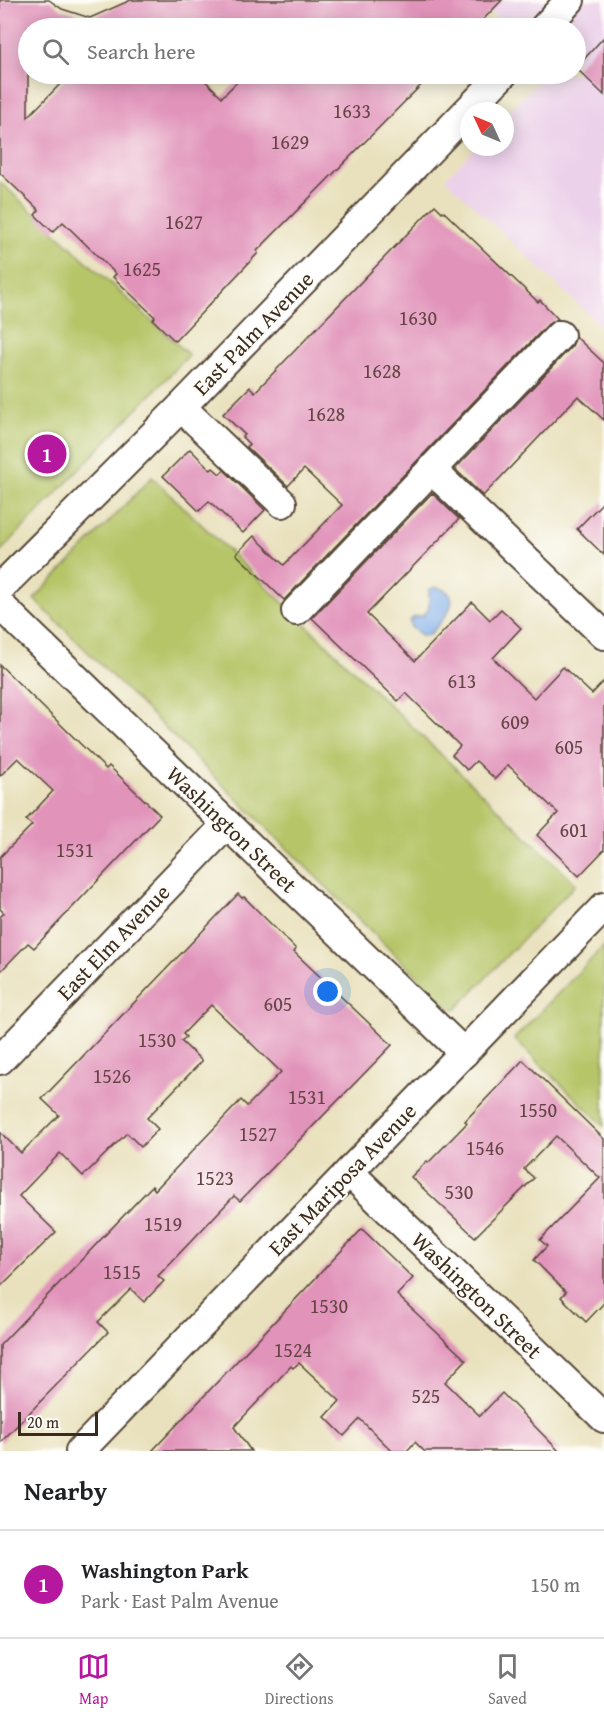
<!DOCTYPE html>
<html lang="en">
<head>
<meta charset="utf-8">
<style>
	:root { --surface:#fff; --page:#f6f6f6; --text:#202124; --muted:#757577; --line:#e0e0e0; --accent:#b5179e }
	body { margin:0; font-family:"Gentium Book Plus",serif; background:var(--page); color:var(--text) }
	.compass { position:absolute; left:460px; top:102px; width:54px; height:54px; border-radius:50%; background:var(--surface); box-shadow:0 3px 15px #0003; rotate:314deg }
	.scale { position:absolute; left:18px; bottom:15px; width:80px; box-sizing:border-box; padding-left:6px; border:3px solid #3b2a1e; border-top:0; font-size:16px; line-height:21px; white-space:nowrap; color:#3b2a1e; -webkit-text-stroke:4px #fdfcf7; paint-order:stroke }
	.you { position:absolute; left:328px; top:992px; width:21px; height:21px; margin:-15px; border:4px solid #fff; border-radius:50%; background:#1a73e8; box-shadow:0 0 0 9px #1a73e833 }
	.badge { display:grid; place-items:center; width:39px; height:39px; border-radius:50%; background:var(--accent); color:#fff; font-size:20px; font-weight:700 }
	.pin { position:absolute; translate:-50% -50%; border:3px solid #fff; box-shadow:0 2px 6px #0006 }
	.list { margin:0; padding:0; list-style:none }
	h2 { display:flex; justify-content:space-between; align-items:center; height:78px; margin:0; padding:0 24px; font-size:26px }
	h2 small { font-size:20px; font-weight:400; color:var(--muted) }
	.list li { display:grid; grid-template-columns:39px 1fr auto; gap:18px; align-items:center; box-sizing:border-box; height:108px; padding:0 24px; border-top:2px solid var(--line) }
	.list b { display:block; font-size:22px; white-space:nowrap }
	.list p { margin:0; font-size:20px; white-space:nowrap; color:var(--muted) }
	.list em { font-size:20px; font-style:normal; color:var(--muted) }
	.icon { flex:none; width:33px; height:33px; fill:none; stroke:currentColor; stroke-width:2; stroke-linecap:round; stroke-linejoin:round }
	.map { position:relative; flex:none; width:604px; height:1451px; overflow:hidden }
	.search { position:absolute; background:var(--surface); box-shadow:0 3px 15px #0003; left:18px; right:18px; top:18px; height:66px; display:flex; align-items:center; gap:15px; box-sizing:border-box; padding:0 21px; border-radius:33px; color:var(--muted); font-size:22px }
	.sheet { height:186px; background:var(--surface) }
	nav { display:flex; justify-content:space-around; align-items:center; box-sizing:border-box; height:84px; border-top:2px solid var(--line); background:var(--surface); font-size:16px; color:var(--muted) }
	nav a { display:grid; justify-items:center; gap:3px }
	nav .on { color:var(--accent) }
	.map>svg:first-child { display:block }
	.built { fill:#ecd1ea }
	.green { fill:#b6c567; stroke:#787842; stroke-width:1.5 }
	.water { fill:#7faee9; stroke:#5d6c84; stroke-width:1.5 }
	.building { fill:#e193ba }
	.lines { fill:none; stroke-linecap:round; stroke-linejoin:round }
	.minor-casing { stroke:#554536; stroke-width:32 }
	.minor { stroke:#fff; stroke-width:28 }
	.labels { text-anchor:middle; dominant-baseline:central; stroke-width:4.5; stroke-linejoin:round; paint-order:stroke }
	.number-label { font-size:20px; fill:#644445 }
	.street-label { font-size:22px; fill:#3b2a1e; stroke:#fdfcf7 }
</style>
</head>
<body>
<div class="map">
<svg width="604" height="1451" viewBox="0 0 604 1451">
	<rect width="100%" height="100%" fill="#fdfcf7"/>
	<filter id="ink" filterUnits="userSpaceOnUse"><feTurbulence type="fractalNoise" baseFrequency=".0167" numOctaves="2"/><feDisplacementMap in="SourceGraphic" scale="12" xChannelSelector="R" yChannelSelector="G"/><feConvolveMatrix kernelMatrix="1 2 1 2 8 2 1 2 1" color-interpolation-filters="sRGB"/></filter>
	<filter id="wash" filterUnits="userSpaceOnUse"><feTurbulence type="fractalNoise" baseFrequency=".008" numOctaves="4" result="noise"/><feDisplacementMap in="SourceGraphic" scale="24" xChannelSelector="R" yChannelSelector="G"/><feGaussianBlur stdDeviation="1.35" result="paint"/><feColorMatrix in="noise" values="0 0 0 0 0 0 0 0 0 0 0 0 0 0 0 0 0 1.4 0 .05"/><feComposite in="paint" operator="in"/></filter>
	<g filter="url(#wash)">
		<rect width="100%" height="100%" fill="#e9e1bd"/>
		<!-- built -->
		<path class="built" d="M478,0H604V329L445,179L476,147H505V116L546,74H576V28H508Z"/>
		<!-- green -->
		<g class="green">
			<path d="M0,182L189,355L0,552Z"/>
			<path d="M152,477L576,884L456,1009L449,1008L34,599Z"/>
			<path d="M604,946V1126L514,1039Z"/>
		</g>
		<!-- water -->
		<path class="water" d="M435,587C470,594 441,622 429,635L423,636L411,627L410,621L414,617L422,616L429,609V590Z"/>
		<g id="blocks">
			<!-- building -->
			<g class="building">
				<path d="M0,0H49L62,9L90,18L131,0H502L475,28H28V117L70,74H198L222,97L245,74H432L257,251L258,253L175,341L153,320L155,317L113,277L116,274L63,222L53,232L35,215L39,210L0,173Z"/>
				<path d="M604,37V95L576,68Z"/>
				<path d="M435,205L442,212L443,211L538,302L540,300L558,319L548,324L284,600L236,554L254,536L284,565L342,505L304,469L288,486L247,447L249,444L242,437L245,435L223,414L250,387L255,392Z"/>
				<path d="M576,337L604,363V420L578,396L483,496L455,469L572,346Z"/>
				<path d="M190,449L211,470L213,468L220,474L224,470L265,510L243,533L209,501L199,511L163,476Z"/>
				<path d="M432,493L459,519L367,614L415,661L472,602L490,620L501,609L521,628L493,658L534,698L563,667L592,694L604,681V850L579,876L537,835L558,813L508,765L495,779L476,761L467,770L452,755L460,746L406,693L398,701L312,618Z"/>
				<path d="M604,501V555L577,529Z"/>
				<path d="M0,665L106,769L109,766L160,815L34,948L28,943L0,972V917L4,913L0,909V857L32,825L26,820L53,791L18,758L0,776Z"/>
				<path d="M238,894L242,898L244,897L296,949L294,952L392,1045L240,1201L234,1196L158,1276L164,1281L144,1302L131,1289L98,1322L108,1332L0,1443V1345L152,1186L155,1190L241,1100L247,1106L281,1072L211,1005L183,1034L186,1037L181,1041L202,1061L147,1118L158,1129L141,1147L127,1133L83,1176L60,1153L19,1196L56,1232L0,1287V1132L21,1153L59,1115L42,1099Z"/>
				<path d="M523,1060L604,1139V1303L586,1322L561,1297L566,1292L534,1260L547,1246L540,1240L600,1178L556,1136L524,1169L534,1178L475,1237L411,1177L427,1161L428,1163L467,1123L465,1121Z"/>
				<path d="M362,1229L413,1278L397,1295L466,1360L445,1382L480,1416L502,1393L559,1451H424L415,1442L407,1451H392L360,1419L344,1436L325,1417L340,1401L299,1363L293,1368L291,1366L234,1427L251,1451H152Z"/>
			</g>
		</g>
	</g>
	<g filter="url(#ink)">
		<use href="#blocks" fill-opacity="0" stroke="#554536" stroke-width="1.5"/>
		<g class="lines">
			<!-- minor casing -->
			<g class="minor-casing">
				<g id="minor">
					<path d="M544,28L570,0"/>
					<path d="M181,407L282,503"/>
					<path d="M431,469L604,635"/>
					<path d="M0,588L181,407L503,74"/>
					<path d="M0,605L464,1053"/>
					<path d="M296,611L560,335"/>
					<path d="M0,1060L227,824"/>
					<path d="M349,1172L604,1418"/>
					<path d="M80,1451L604,907"/>
				</g>
			</g>
			<!-- minor -->
			<use href="#minor" class="minor"/>
		</g>
	</g>
	<g class="labels">
		<!-- number labels -->
		<g class="number-label">
			<text x="352" y="110">1633</text>
			<text x="290" y="141">1629</text>
			<text x="184" y="221">1627</text>
			<text x="142" y="268">1625</text>
			<text x="418" y="317">1630</text>
			<text x="382" y="370">1628</text>
			<text x="326" y="413">1628</text>
			<text x="462" y="680">613</text>
			<text x="515" y="721">609</text>
			<text x="569" y="746">605</text>
			<text x="574" y="829">601</text>
			<text x="75" y="849">1531</text>
			<text x="278" y="1003">605</text>
			<text x="157" y="1039">1530</text>
			<text x="112" y="1075">1526</text>
			<text x="307" y="1096">1531</text>
			<text x="538" y="1109">1550</text>
			<text x="258" y="1133">1527</text>
			<text x="485" y="1147">1546</text>
			<text x="215" y="1177">1523</text>
			<text x="459" y="1191">530</text>
			<text x="163" y="1223">1519</text>
			<text x="122" y="1271">1515</text>
			<text x="329" y="1305">1530</text>
			<text x="293" y="1349">1524</text>
			<text x="426" y="1395">525</text>
		</g>
		<!-- street labels -->
		<g class="street-label">
			<text transform="translate(253 333) rotate(-46)">East Palm Avenue</text>
			<text transform="translate(232 829) rotate(44)">Washington Street</text>
			<text transform="translate(113 942) rotate(-46)">East Elm Avenue</text>
			<text transform="translate(342 1179) rotate(-46)">East Mariposa Avenue</text>
			<text transform="translate(477 1295) rotate(44)">Washington Street</text>
		</g>
	</g>
</svg>
<svg class="compass" viewBox="-18 -18 36 36"><path d="M0-13l5 13h-10z" fill="#e53935"/><path d="M0 13l5-13h-10z" fill="#757577"/></svg>
<div class="scale">20 m</div>
<div class="you"></div>
<div class="pin badge" style="left:47px;top:454px">1</div>
<div class="search"><svg class="icon" aria-label="search" viewBox="0 0 24 24"><circle cx="10" cy="10" r="6"/><path d="M15 15l6 6"/></svg>Search here</div>
</div>
<section class="sheet">
<h2>Nearby<small></small></h2>
<ul class="list">
<li><span class="badge">1</span><div><b>Washington Park</b><p>Park · East Palm Avenue</p></div><em>150 m</em></li>
</ul>
</section>
<nav>
<a class="on"><svg class="icon" aria-label="map" viewBox="0 0 24 24"><path d="M3 6l6-2 6 2 6-2v14l-6 2-6-2-6 2zM9 4v14M15 6v14"/></svg>Map</a>
<a><svg class="icon" aria-label="directions" viewBox="0 0 24 24"><path d="M12 3l9 9-9 9-9-9zM9 14v-3h6M13 9l2 2-2 2"/></svg>Directions</a>
<a><svg class="icon" aria-label="saved" viewBox="0 0 24 24"><path d="M7 4h10v16l-5-4-5 4z"/></svg>Saved</a>
</nav>
</body>
</html>
